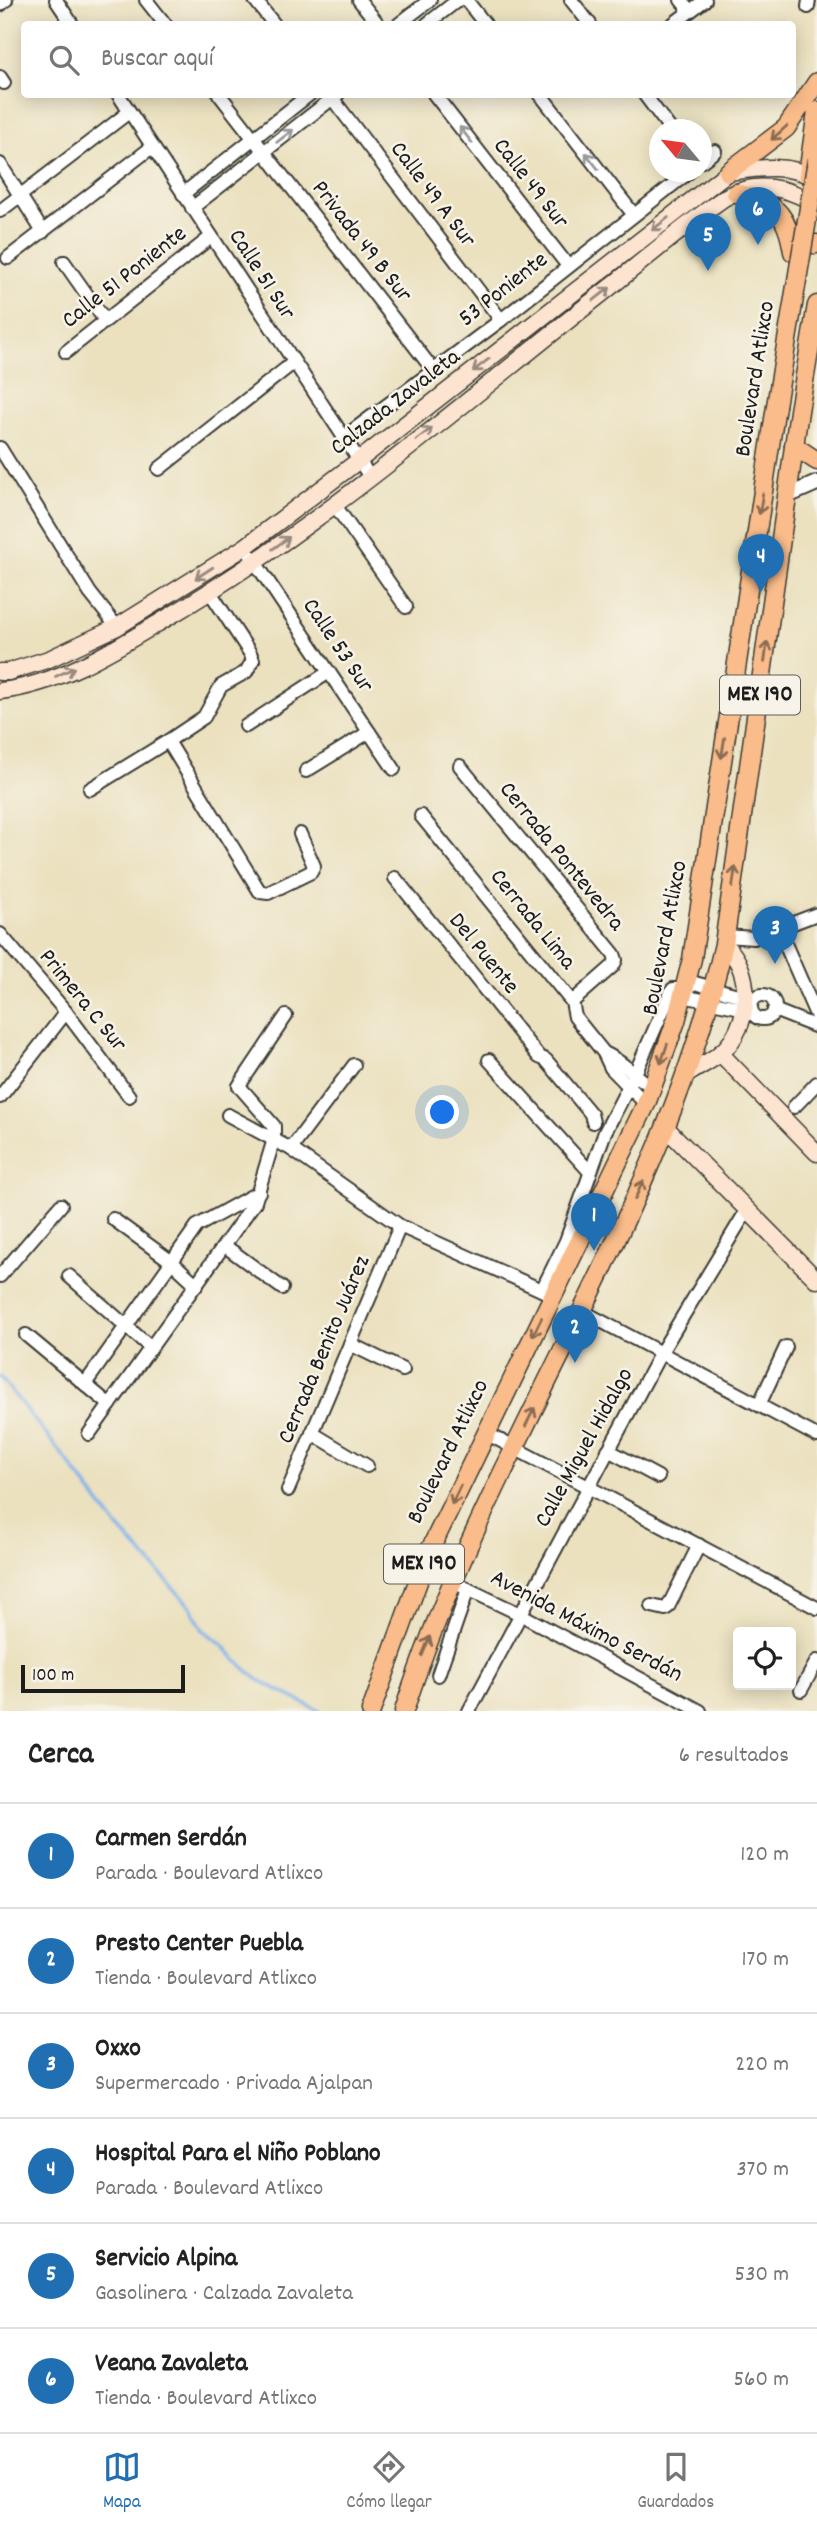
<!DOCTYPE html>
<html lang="es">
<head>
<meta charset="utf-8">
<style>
	:root { --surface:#fff; --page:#f2f2f2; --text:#222; --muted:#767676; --line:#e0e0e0; --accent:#1f6fb2 }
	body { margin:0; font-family:Dekko,sans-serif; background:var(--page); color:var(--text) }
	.controls { position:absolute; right:21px; bottom:21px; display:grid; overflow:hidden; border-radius:7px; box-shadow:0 4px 18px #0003 }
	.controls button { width:63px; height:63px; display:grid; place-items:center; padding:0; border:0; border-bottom:2px solid var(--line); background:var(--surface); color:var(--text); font:35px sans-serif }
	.compass { position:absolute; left:649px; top:119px; width:63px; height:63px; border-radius:50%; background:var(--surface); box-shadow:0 4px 18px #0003; rotate:299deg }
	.scale { position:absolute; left:21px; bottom:18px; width:164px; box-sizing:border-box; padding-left:7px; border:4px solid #1c1c1c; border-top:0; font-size:19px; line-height:24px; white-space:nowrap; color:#1c1c1c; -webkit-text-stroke:5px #f7f3e8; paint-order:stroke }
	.you { position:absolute; left:443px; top:1113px; width:24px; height:24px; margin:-18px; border:5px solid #fff; border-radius:50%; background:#1a73e8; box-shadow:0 0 0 10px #1a73e833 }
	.badge { display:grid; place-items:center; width:46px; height:46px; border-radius:50%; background:var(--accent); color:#fff; font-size:23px; font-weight:700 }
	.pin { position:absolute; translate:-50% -58px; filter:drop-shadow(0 2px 4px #0008) }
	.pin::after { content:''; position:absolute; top:37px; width:24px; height:21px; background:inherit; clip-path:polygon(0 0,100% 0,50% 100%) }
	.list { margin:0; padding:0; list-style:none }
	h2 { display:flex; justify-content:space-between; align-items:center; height:91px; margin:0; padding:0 28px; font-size:30px }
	h2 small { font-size:23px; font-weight:400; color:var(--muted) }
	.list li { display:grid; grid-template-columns:46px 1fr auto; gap:21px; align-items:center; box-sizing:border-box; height:105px; padding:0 28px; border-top:2px solid var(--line) }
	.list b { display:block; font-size:26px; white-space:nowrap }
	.list p { margin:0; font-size:23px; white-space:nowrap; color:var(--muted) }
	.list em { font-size:23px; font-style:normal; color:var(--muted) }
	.icon { flex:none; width:38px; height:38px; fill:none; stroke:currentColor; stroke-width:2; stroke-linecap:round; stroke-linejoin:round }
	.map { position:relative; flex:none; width:817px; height:1711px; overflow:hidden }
	.search { position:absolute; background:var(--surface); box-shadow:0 4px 18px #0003; left:21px; right:21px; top:21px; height:77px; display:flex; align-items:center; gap:18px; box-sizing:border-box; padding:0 24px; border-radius:7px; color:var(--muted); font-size:26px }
	.sheet { height:721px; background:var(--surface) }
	nav { display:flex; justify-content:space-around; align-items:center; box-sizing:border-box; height:98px; border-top:2px solid var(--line); background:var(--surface); font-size:19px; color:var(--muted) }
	nav a { display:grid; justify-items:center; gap:4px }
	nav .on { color:var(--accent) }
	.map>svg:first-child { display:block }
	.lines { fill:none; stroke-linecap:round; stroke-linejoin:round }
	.stream { stroke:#7bb0e9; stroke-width:3.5 }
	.minor-casing { stroke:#3b3a34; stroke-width:16 }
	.tertiary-casing { stroke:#3b3a34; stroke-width:18 }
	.secondary-casing { stroke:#3b3a34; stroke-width:19 }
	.primary-casing { stroke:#3b3a34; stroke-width:21 }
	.minor { stroke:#fff; stroke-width:12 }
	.tertiary { stroke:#fff; stroke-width:14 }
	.secondary { stroke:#fde4d0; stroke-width:16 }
	.primary { stroke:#f9bc8a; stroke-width:18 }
	.primary-bridge-casing { stroke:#3b3a34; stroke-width:21; stroke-linecap:butt }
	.primary-bridge { stroke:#f9bc8a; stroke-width:18 }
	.oneway { stroke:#8a6c53 }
	.oneway2 { stroke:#999 }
	.oneway3 { stroke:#988a7f }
	.labels { text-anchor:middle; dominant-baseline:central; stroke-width:5; stroke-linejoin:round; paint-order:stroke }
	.shield { fill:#f7f3e8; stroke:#5e5c59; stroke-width:2 }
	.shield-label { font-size:23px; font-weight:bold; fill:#1c1c1c }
	.street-label { font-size:24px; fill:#1c1c1c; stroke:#f7f3e8 }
</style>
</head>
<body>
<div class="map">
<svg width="817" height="1711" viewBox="0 0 817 1711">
	<rect width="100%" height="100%" fill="#f7f3e8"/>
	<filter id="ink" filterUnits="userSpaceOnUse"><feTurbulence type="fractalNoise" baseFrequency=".0143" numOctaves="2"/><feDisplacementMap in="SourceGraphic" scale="14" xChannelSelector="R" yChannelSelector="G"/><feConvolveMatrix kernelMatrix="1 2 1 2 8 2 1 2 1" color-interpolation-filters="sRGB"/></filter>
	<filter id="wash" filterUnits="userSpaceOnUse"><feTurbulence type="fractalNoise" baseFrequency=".00686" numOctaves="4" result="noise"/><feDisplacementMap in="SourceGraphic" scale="28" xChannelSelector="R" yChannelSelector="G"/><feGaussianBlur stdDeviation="1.57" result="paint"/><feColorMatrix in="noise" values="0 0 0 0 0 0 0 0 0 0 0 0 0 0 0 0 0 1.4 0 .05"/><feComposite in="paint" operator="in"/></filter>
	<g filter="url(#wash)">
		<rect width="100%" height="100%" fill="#ebe1bf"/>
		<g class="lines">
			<!-- stream -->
			<path class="stream" d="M0,1377L69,1463L115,1524L191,1607L203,1630L222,1644L236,1660L257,1679L319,1711"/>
		</g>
	</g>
	<g filter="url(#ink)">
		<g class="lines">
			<!-- minor casing -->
			<g class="minor-casing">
				<g id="minor">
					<path d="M56,0L72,24"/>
					<path d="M146,0L165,24"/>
					<path d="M255,0L274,24"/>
					<path d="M359,0L378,24"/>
					<path d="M466,0L485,24"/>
					<path d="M571,0L590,24"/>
					<path d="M681,0L690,11"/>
					<path d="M0,5L6,0"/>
					<path d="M808,7L809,0"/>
					<path d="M399,24L430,0"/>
					<path d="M427,24L458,0"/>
					<path d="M673,24L705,0"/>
					<path d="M0,77L4,83"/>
					<path d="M118,94L370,477"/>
					<path d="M219,94L434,371"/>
					<path d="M329,94L501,320"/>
					<path d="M434,94L568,266"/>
					<path d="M540,94L634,215"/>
					<path d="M644,94L671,130"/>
					<path d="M702,161L715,151"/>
					<path d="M0,164L43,232"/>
					<path d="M183,194L310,94"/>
					<path d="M192,208L338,94"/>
					<path d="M0,211L129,112"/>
					<path d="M8,258L152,147"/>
					<path d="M64,262L104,319"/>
					<path d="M66,352L211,237"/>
					<path d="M343,438L501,320L689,172"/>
					<path d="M0,448L90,593L117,627"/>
					<path d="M159,469L293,363"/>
					<path d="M334,504L406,607"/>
					<path d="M251,556L394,769"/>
					<path d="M210,592L250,653L253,660L246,672L221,686L204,717L168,741L260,892L268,893L311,872L314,866L300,834"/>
					<path d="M246,726L329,672"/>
					<path d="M460,766L614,954L616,960L613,966L572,1002"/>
					<path d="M306,771L369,732"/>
					<path d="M90,789L168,741"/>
					<path d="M421,816L572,1002L575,1017L604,1053L611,1068L646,1104"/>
					<path d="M395,878L539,1057L546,1060L591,1114L593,1122"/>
					<path d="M0,934L66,1012L129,1096"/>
					<path d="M725,936L754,938L817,914"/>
					<path d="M783,939L817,1017"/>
					<path d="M684,989L692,998L751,1010"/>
					<circle cx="763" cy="1007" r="12"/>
					<path d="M774,1010L817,1027"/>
					<path d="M604,1053C620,1059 636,1077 652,1087"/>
					<path d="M489,1060L590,1172"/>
					<path d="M0,1097L66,1012"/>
					<path d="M794,1107L817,1083"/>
					<path d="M228,1115L291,1149L400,1226L548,1293"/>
					<path d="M291,1149L354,1065"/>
					<path d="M113,1219L172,1262L197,1285"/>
					<path d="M225,1246L282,1288"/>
					<path d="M0,1276L61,1205"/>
					<path d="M69,1276L151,1348"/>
					<path d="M542,1290L566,1241L605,1132L634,1076L671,992L673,989H684L695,983L752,999"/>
					<path d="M582,1311L817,1436"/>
					<path d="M26,1335L110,1405"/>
					<path d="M350,1344L403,1370"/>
					<path d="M85,1384L197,1226L259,1192"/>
					<path d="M759,1405L786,1347"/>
					<path d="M312,1433L367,1466"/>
					<path d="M486,1433L817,1608"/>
					<path d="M89,1434L255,1202L274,1139V1126L239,1086L286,1016"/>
					<path d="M608,1450L658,1477"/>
					<path d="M288,1490L400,1226"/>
					<path d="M453,1582L520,1614L700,1711"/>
					<path d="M652,1606L665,1609L668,1607L699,1545"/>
					<path d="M438,1675L468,1589"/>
					<path d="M801,1690L817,1661"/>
					<path d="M469,1711L660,1354L747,1210"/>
				</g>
			</g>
			<!-- tertiary casing -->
			<g class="tertiary-casing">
				<path id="tertiary" d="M787,496L817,483"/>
			</g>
			<!-- secondary casing -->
			<g class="secondary-casing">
				<g id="secondary">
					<path d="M0,672H8L49,659L117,627L245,547L358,461L728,172C758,168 789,163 817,179"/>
					<path d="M0,691C57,685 112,651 160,622C314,532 451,413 590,303C635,268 678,230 724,198C755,180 788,187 817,205"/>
					<path d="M720,1053L817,1153"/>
					<path d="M688,1074C698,1067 711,1061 721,1053C751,1026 755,972 724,944"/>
					<path d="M666,1128L817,1280"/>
				</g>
			</g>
			<!-- primary casing -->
			<g class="primary-casing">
				<g id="primary">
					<path d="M728,172L786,128L817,82"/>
					<path d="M808,175L817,111"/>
					<path d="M736,193C775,203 787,212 793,252L807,244H817"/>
					<path d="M794,446L817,461"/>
					<path d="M371,1711L428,1554L646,1104L676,1021L692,959L776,406"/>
					<path d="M404,1711C489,1447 661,1217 724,944L799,411L817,305"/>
				</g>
			</g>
			<!-- minor -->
			<use href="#minor" class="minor"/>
			<!-- tertiary -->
			<use href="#tertiary" class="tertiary"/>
			<!-- secondary -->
			<use href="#secondary" class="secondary"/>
			<!-- primary -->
			<use href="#primary" class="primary"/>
			<!-- primary-bridge casing -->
			<g class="primary-bridge-casing">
				<path id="primary-bridge" d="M776,406L817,160"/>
			</g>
			<!-- primary-bridge -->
			<use href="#primary-bridge" class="primary-bridge"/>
		</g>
		<!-- one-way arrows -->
		<defs><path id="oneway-shaft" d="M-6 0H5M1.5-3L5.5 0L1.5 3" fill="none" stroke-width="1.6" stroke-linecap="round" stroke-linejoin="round" transform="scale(1.75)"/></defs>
		<g class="oneway">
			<use href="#oneway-shaft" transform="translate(779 133) rotate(138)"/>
			<use href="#oneway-shaft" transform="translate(761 504) rotate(99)"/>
			<use href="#oneway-shaft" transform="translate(766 652) rotate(-82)"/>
			<use href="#oneway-shaft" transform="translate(723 748) rotate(99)"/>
			<use href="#oneway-shaft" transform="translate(734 877) rotate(-82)"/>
			<use href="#oneway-shaft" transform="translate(664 1054) rotate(109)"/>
			<use href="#oneway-shaft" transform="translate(639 1190) rotate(-66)"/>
			<use href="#oneway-shaft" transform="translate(537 1327) rotate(116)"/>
			<use href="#oneway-shaft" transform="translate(530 1417) rotate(-64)"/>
			<use href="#oneway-shaft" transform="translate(456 1495) rotate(115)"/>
			<use href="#oneway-shaft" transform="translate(426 1646) rotate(-68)"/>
		</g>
		<g class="oneway2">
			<use href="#oneway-shaft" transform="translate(466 135) rotate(-128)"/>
			<use href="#oneway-shaft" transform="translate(285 136) rotate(-38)"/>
			<use href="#oneway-shaft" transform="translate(592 161) rotate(-128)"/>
		</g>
		<g class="oneway3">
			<use href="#oneway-shaft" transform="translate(660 224) rotate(142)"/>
			<use href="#oneway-shaft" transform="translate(602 294) rotate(-38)"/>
			<use href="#oneway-shaft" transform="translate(481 365) rotate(142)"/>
			<use href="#oneway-shaft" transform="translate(424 434) rotate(-38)"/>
			<use href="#oneway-shaft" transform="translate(281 543) rotate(-36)"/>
			<use href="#oneway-shaft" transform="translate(204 573) rotate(147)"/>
			<use href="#oneway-shaft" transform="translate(65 672) rotate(-25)"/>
		</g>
	</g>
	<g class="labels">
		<!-- shield labels -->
		<g class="shield">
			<rect x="720" y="675.5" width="80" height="39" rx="5"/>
			<rect x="384" y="1544.5" width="80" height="39" rx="5"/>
		</g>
		<g class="shield-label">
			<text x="760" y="695">MEX 190</text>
			<text x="424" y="1564">MEX 190</text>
		</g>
		<!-- street labels -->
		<g class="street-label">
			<text transform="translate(530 184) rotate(52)">Calle 49 Sur</text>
			<text transform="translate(432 195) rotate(53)">Calle 49 A Sur</text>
			<text transform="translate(361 242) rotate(52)">Privada 49 B Sur</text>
			<text transform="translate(261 275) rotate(57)">Calle 51 Sur</text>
			<text transform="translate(125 278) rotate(-38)">Calle 51 Poniente</text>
			<text transform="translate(504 290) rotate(-38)">53 Poniente</text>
			<text transform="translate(756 379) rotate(-81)">Boulevard Atlixco</text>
			<text transform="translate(396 403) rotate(-38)">Calzada Zavaleta</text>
			<text transform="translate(337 646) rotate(56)">Calle 53 Sur</text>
			<text transform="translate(561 857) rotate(51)">Cerrada Pontevedra</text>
			<text transform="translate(532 920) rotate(51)">Cerrada Lima</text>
			<text transform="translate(666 938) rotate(-79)">Boulevard Atlixco</text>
			<text transform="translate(483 954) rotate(51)">Del Puente</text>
			<text transform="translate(82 1001) rotate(51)">Primera C Sur</text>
			<text transform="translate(325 1350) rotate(-67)">Cerrada Benito Juárez</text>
			<text transform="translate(585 1448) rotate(-61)">Calle Miguel Hidalgo</text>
			<text transform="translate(449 1452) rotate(-64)">Boulevard Atlixco</text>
			<text transform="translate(586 1627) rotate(28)">Avenida Máximo Serdán</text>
		</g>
	</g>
</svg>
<div class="controls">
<button><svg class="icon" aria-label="locate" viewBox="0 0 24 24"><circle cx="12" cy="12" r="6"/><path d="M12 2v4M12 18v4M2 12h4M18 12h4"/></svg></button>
</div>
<svg class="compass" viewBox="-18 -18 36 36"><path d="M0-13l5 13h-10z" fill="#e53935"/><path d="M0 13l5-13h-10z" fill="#767676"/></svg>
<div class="scale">100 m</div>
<div class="you"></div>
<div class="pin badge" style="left:594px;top:1251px">1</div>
<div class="pin badge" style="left:575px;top:1363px">2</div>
<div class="pin badge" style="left:775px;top:964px">3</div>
<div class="pin badge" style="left:761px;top:592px">4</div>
<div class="pin badge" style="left:708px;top:271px">5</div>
<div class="pin badge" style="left:758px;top:245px">6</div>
<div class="search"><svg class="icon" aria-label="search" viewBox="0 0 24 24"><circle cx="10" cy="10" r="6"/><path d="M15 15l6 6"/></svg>Buscar aquí</div>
</div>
<section class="sheet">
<h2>Cerca<small>6 resultados</small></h2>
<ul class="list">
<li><span class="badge">1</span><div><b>Carmen Serdán</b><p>Parada · Boulevard Atlixco</p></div><em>120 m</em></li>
<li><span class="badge">2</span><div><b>Presto Center Puebla</b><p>Tienda · Boulevard Atlixco</p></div><em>170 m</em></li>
<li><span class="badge">3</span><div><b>Oxxo</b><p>Supermercado · Privada Ajalpan</p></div><em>220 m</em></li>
<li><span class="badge">4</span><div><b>Hospital Para el Niño Poblano</b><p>Parada · Boulevard Atlixco</p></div><em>370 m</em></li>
<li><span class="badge">5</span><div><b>Servicio Alpina</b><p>Gasolinera · Calzada Zavaleta</p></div><em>530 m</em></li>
<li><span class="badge">6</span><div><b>Veana Zavaleta</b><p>Tienda · Boulevard Atlixco</p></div><em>560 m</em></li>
</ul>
</section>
<nav>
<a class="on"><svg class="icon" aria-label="map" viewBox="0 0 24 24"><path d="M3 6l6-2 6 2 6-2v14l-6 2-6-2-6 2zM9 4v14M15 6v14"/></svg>Mapa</a>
<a><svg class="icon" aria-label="directions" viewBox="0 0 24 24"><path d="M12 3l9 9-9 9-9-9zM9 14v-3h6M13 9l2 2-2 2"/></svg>Cómo llegar</a>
<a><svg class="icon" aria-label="saved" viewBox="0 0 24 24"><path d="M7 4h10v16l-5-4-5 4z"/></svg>Guardados</a>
</nav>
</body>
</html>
